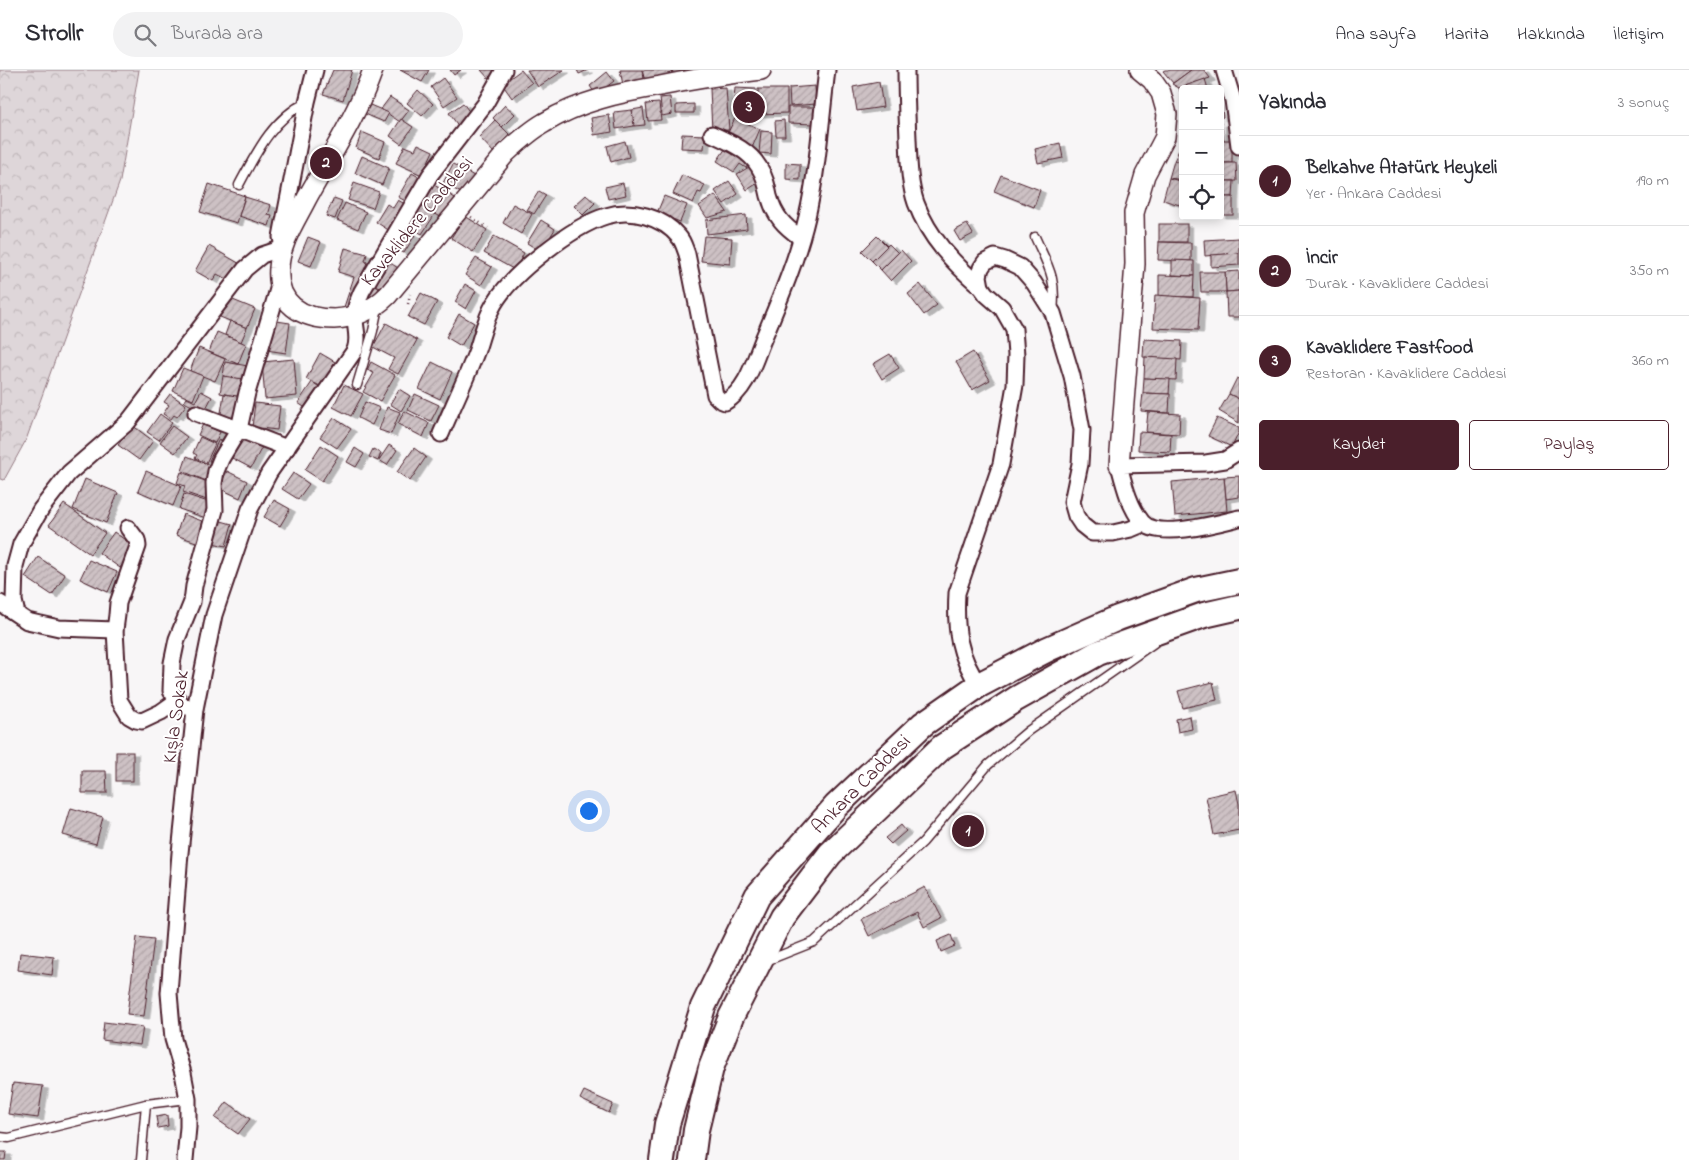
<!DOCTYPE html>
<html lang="tr">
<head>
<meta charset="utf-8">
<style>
	:root { --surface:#fff; --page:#f2f2f3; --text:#2b2b33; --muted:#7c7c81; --line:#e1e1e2; --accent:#4a1f2b }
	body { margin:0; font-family:"Indie Flower",sans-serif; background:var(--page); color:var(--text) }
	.controls { position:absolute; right:15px; top:15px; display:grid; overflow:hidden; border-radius:5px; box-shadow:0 2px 12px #0003 }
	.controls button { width:45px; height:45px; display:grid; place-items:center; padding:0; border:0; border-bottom:1px solid var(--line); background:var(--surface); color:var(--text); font:25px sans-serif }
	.you { position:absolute; left:588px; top:740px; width:18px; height:18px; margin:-12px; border:4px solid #fff; border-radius:50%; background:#1a73e8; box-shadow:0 0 0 8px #1a73e833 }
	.badge { display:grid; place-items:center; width:32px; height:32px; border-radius:50%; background:var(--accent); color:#fff; font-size:16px; font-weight:700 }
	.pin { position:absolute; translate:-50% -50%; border:2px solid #fff; box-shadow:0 1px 5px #0006 }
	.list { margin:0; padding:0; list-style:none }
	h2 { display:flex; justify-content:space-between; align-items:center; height:65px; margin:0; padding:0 20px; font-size:21px }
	h2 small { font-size:16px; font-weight:400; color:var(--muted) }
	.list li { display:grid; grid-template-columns:32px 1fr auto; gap:15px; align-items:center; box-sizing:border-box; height:90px; padding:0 20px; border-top:1px solid var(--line) }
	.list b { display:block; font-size:19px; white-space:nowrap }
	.list p { margin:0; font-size:16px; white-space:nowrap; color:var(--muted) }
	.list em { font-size:16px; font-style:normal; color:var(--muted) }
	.actions { display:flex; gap:10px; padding:15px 20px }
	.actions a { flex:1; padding:11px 0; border:1px solid var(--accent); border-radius:5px; text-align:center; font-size:18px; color:var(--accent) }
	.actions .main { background:var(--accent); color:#fff }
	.icon { flex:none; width:28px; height:28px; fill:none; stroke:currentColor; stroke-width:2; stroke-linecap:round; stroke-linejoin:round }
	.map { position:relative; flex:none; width:1239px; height:1090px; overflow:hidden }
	header { display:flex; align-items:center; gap:30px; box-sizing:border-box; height:70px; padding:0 25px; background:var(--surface); border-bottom:1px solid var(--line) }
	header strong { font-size:24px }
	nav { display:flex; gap:28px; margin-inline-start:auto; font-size:18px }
	.search { width:350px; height:45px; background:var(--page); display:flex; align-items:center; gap:12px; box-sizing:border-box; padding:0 18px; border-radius:28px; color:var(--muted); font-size:19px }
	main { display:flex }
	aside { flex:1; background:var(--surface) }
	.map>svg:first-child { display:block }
	.forest { fill:url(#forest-crowns); stroke:#947a82 }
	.building { fill:url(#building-hatch); stroke:#4a1f2b; filter:url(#shadow) }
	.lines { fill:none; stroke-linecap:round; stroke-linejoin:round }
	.service-casing { stroke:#4a1f2b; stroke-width:11 }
	.minor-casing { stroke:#4a1f2b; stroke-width:19 }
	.tertiary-casing { stroke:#4a1f2b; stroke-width:22 }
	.trunk-casing { stroke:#4a1f2b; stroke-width:28 }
	.path { stroke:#4a1f2b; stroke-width:2.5; stroke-dasharray:1 4; stroke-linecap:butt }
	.service { stroke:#fff; stroke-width:8 }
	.minor { stroke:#fff; stroke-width:15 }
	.tertiary { stroke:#fff; stroke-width:19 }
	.trunk { stroke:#fff; stroke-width:24 }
	.labels { text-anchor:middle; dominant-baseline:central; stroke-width:4; stroke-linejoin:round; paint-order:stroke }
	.street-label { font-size:20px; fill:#4a1f2b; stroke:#fff }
</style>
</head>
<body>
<header>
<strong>Strollr</strong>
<div class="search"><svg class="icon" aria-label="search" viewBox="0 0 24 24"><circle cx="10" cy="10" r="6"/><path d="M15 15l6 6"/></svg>Burada ara</div>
<nav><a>Ana sayfa</a><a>Harita</a><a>Hakkında</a><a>İletişim</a></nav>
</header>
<main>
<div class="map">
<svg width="1239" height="1090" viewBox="0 0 1239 1090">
	<defs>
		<pattern id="forest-crowns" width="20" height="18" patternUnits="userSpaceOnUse" patternTransform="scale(1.25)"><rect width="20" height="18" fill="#ded6d9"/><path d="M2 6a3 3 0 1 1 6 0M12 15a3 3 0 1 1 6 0" fill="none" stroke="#c0b7ba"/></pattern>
		<pattern id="building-hatch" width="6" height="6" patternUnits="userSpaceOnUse" patternTransform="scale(1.25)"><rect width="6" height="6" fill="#cdc1c4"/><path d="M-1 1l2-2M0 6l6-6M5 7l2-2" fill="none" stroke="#b2a5a9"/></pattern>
		<filter id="shadow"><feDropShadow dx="5.5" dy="3" stdDeviation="0" flood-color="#0004"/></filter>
	</defs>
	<rect width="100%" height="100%" fill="#f8f6f7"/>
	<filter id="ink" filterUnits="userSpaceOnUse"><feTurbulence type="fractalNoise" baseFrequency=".02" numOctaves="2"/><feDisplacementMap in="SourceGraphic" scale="10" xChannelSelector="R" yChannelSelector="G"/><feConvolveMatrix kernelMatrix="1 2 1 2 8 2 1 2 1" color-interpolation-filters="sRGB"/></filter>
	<g filter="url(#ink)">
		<!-- forest -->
		<path class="forest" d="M0,0H139L120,111L26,370L4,410L0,409Z"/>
		<!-- building -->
		<g class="building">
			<path d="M333,0H352L343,30L323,24Z"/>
			<path d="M400,0H429L422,12Z"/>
			<path d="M450,0H461L454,5Z"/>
			<path d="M481,0H499L489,9Z"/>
			<path d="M521,0L532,13L512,28L502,14Z"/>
			<path d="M527,0H564L538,17Z"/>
			<path d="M577,0H588L579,4Z"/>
			<path d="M620,0H642L645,11L623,15Z"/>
			<path d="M642,0H672L674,5L645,11Z"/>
			<path d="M672,0H693V1L674,5Z"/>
			<path d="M1165,0H1191L1173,13L1163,1Z"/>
			<path d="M1191,0H1204L1210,8L1179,18L1172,14Z"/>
			<path d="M607,2L614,11L596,25L590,16Z"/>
			<path d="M443,8L457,27L444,36L431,17Z"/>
			<path d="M1205,9L1208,19H1183V30L1179,18Z"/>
			<path d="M879,12L883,37L857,41L853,17Z"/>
			<path d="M815,16L816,34L790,36L789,18Z"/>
			<path d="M726,18L729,60L712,61L710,19Z"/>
			<path d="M735,18L756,19L754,42L733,40Z"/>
			<path d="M758,19H787V43L758,44Z"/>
			<path d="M418,20L433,34L422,46L407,33Z"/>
			<path d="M1220,23L1223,47L1220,48Z"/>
			<path d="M390,27L409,40L400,52L381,39Z"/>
			<path d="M670,27L672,44L662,46L660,28Z"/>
			<path d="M463,33L473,47L459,57L449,43Z"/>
			<path d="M659,33L661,50L648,51L646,34Z"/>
			<path d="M694,34V43H676V35Z"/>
			<path d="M370,35L389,43L384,52L365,44Z"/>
			<path d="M505,35L515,44L502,57L493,48Z"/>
			<path d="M788,37H814V54L788,53Z"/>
			<path d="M643,38L645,55L634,56L632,40Z"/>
			<path d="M632,40L634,56L616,59L614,42Z"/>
			<path d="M609,45L612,62L594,65L591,48Z"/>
			<path d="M735,48L760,59L752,78L726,67Z"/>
			<path d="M401,49L413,57L401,74L390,66Z"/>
			<path d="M495,50L512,67L495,84L479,67Z"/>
			<path d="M784,50L785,66H776L775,51Z"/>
			<path d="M1220,53H1221L1224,70H1220Z"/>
			<path d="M761,61L772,62L771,84L759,83Z"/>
			<path d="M362,62L385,72L379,88L356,78Z"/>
			<path d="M682,64L705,65L704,79L681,78Z"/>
			<rect x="1220" y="70" width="12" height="23"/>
			<path d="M625,71L629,87L611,92L607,76Z"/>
			<path d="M1183,71V91H1174Z"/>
			<path d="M1060,73L1063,88L1038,93L1035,79Z"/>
			<path d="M418,74L433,81L422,105L396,93L405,76L415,80Z"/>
			<path d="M728,75L751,90L746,98L740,94L734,102L717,91Z"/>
			<path d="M362,86L389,98L382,115L355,103Z"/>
			<path d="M1174,91H1183V110L1169,108Z"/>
			<path d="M786,93L800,94V110L786,109Z"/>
			<path d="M1220,93H1236L1237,111H1220Z"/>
			<path d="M453,94L474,106L463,124L443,113Z"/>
			<path d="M751,96L761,111L747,120L737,104Z"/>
			<path d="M412,103L424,110L411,134L398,127Z"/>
			<path d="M682,105L705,115L701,123L698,122L693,133L673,124Z"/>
			<path d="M1001,105L1040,120L1034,137L994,121Z"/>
			<path d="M1169,108L1183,112V136L1163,130Z"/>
			<path d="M729,111L738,124L724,134L715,121Z"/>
			<path d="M1220,111H1234L1233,127H1220Z"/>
			<path d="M354,113L379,122L373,138L348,130Z"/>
			<path d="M431,113L455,128L442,148L418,133Z"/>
			<path d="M623,113L626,125L608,129L605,117Z"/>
			<path d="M209,114L245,126L237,153L200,142Z"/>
			<path d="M539,121L546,125L534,144L527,140Z"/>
			<path d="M586,125L595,133L583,145L574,136Z"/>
			<path d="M715,125L727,142L707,148L699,136Z"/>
			<path d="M664,126L687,135L680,152L657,143Z"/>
			<path d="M245,127L271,135L268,145L272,146L269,156L239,146Z"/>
			<rect x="1220" y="127" width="13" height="18"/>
			<path d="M334,128L342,131L335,149L326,146Z"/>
			<path d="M398,130L410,137L393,163L376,152L387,134L393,138Z"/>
			<path d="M345,133L366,142L358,159L337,150Z"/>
			<path d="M418,133L435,144L422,164L405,154Z"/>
			<path d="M513,134L532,144L521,164L503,153Z"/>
			<path d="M746,145L747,159L707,164L706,150Z"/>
			<path d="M465,146L487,160L473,182L451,168Z"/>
			<path d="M541,150L555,159L541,182L527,173Z"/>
			<path d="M967,154L973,164L960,171L954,161Z"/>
			<rect x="1159" y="154" width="28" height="18"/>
			<path d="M406,160L415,165L404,183L395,178Z"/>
			<path d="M494,166L524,183L515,200L484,183Z"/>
			<path d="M704,166L732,168L730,194L701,191Z"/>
			<path d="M877,166L887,176L872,191L862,181Z"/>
			<path d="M308,167L321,172L311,196L298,191Z"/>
			<path d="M1239,168V183L1205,186L1204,170Z"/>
			<path d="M1159,172L1191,173V191L1158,190Z"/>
			<path d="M889,174L898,183L881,200L872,191Z"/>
			<path d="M209,176L242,195L232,212L217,204L213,211L195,201Z"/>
			<path d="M345,178L367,184L365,191L367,192L350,245L342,243L354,207L338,202Z"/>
			<path d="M901,180L911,191L891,211L881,200Z"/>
			<path d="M1239,183V195L1211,197V185Z"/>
			<path d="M476,188L492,197L481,215L465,205Z"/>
			<path d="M1172,190L1194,191V206L1172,205Z"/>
			<path d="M389,192L401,200L388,222L375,215Z"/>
			<path d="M1239,201V221L1226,222L1225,202Z"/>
			<path d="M1200,202H1225L1226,222H1201Z"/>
			<path d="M1159,205L1194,206L1193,227L1159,226Z"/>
			<path d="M369,213L379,218L373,229L364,224Z"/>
			<path d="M465,214L476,221L466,239L455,232Z"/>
			<path d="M920,214L937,235L924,245L908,224Z"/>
			<path d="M1239,221V247H1227L1226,222Z"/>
			<path d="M421,223L437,232L424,255L408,247Z"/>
			<path d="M1155,225L1200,228L1198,260L1153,258Z"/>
			<path d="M228,228L255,239L247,258L220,247Z"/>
			<path d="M459,244L474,253L461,276L446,267Z"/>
			<path d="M270,250L290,253L286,283L266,280Z"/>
			<path d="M230,251L247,258L241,272L225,265Z"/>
			<path d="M386,253L417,270L398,304L388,299L394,288L373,277Z"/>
			<path d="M217,262L246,274L238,294L209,282Z"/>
			<path d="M1144,269L1182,271L1181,290L1143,287Z"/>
			<path d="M199,278L225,289L215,311L190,301Z"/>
			<path d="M973,282L990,310L972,320L956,292Z"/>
			<path d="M320,283L335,292L322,317L306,309Z"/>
			<path d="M890,284L899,298L882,309L873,294Z"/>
			<path d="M1145,287L1177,289L1176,310L1144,308Z"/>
			<path d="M294,289L297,326L265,329L262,292Z"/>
			<path d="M225,292L248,296L246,310L223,306Z"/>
			<path d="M371,292L395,305L380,331L363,322L374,303L367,300Z"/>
			<path d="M432,292L452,302L440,329L419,319Z"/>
			<path d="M183,298L203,306L193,330L173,321Z"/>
			<path d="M223,306L243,309L240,327L220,323Z"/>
			<path d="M1144,308L1170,309L1169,324L1143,323Z"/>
			<path d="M1237,308L1239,309V329L1229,324Z"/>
			<path d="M312,312L324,320L310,341L298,333Z"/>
			<path d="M344,315L363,324L351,346L333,337Z"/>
			<path d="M399,319L410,326L401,341L390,334Z"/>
			<path d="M201,321L212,327L204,342L184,332L187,328L195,332Z"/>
			<path d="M1143,323L1170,324L1169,343L1141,341Z"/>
			<path d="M170,324L186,335L177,347L174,345L171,349L163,344L169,335L164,332Z"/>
			<path d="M224,324L243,327L239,352L220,349Z"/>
			<path d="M415,324L439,335L431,351L408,340Z"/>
			<path d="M1229,324L1239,329V353L1219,341Z"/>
			<path d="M365,332L380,338L372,355L358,348Z"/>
			<path d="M255,333L280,336L277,360L252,357Z"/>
			<path d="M387,337L400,342L391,364L379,360Z"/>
			<path d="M404,341L429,353L423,367L398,354Z"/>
			<path d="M1148,342L1180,344L1179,364L1146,362Z"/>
			<path d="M160,344L172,353L159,370L147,362Z"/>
			<path d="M334,348L351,359L337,378L320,367Z"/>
			<path d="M1217,348L1239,358V362L1232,377L1208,366Z"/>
			<path d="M203,354L220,362L215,373L198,365Z"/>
			<path d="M132,355L153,371L139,390L118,375Z"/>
			<path d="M172,356L187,367L175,383L160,372Z"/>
			<path d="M1139,362L1171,364L1170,382L1138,380Z"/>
			<path d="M242,366L262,377L251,398L230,387Z"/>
			<path d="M200,367L215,374L206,393L195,388L197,385L193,383Z"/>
			<path d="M219,369L226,372L216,394L209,391Z"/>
			<path d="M321,375L338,386L322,411L305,400Z"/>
			<path d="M389,375L397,380L387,395L379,390Z"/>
			<path d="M355,378L364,384L356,397L347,392Z"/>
			<path d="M414,378L426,387L410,411L397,402Z"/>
			<path d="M373,379L381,383L378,391L369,387Z"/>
			<path d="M187,386L215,397L209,412L182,401Z"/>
			<path d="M146,401L181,416L173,436L138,421Z"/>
			<path d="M227,401L247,411L240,428L219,418Z"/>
			<path d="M181,402L213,414L207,430L183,422L185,416L177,413Z"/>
			<path d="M293,403L309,414L298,429L282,419Z"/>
			<path d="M1239,406V427L1226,429L1224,407Z"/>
			<path d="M1224,407L1227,441L1175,446L1172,412Z"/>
			<path d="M85,409L118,423L106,453L73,439Z"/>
			<path d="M184,424L211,433L206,448L179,439Z"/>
			<path d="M274,430L290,439L280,456L264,447Z"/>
			<path d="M64,434L105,463L90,484L49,455Z"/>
			<path d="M183,444L210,454L202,474L176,465Z"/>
			<path d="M214,449L232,454L226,476L208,472Z"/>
			<path d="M114,462L135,477L120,498L99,483Z"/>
			<path d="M38,487L65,505L52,525L25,507Z"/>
			<path d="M89,490L117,502L108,522L80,509Z"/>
			<path d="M1213,612L1217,630L1183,638L1178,621Z"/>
			<path d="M1190,646L1192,659L1178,662L1176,649Z"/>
			<rect x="116" y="682" width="17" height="29"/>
			<path d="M82,701H106L107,723H82Z"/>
			<path d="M1236,720L1239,734V760L1214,765L1206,727Z"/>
			<path d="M71,738L103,747L96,774L63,765Z"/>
			<path d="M901,755L906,761L891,774L885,768Z"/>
			<path d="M925,817L941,848L924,857L917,842L869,866L861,849Z"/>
			<path d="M951,865L955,876L941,882L937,871Z"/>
			<path d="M137,867L154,869L144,946L127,944Z"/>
			<path d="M20,883L54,887L52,905L18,900Z"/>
			<path d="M104,952L143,957L140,975L102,970Z"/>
			<path d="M13,1013L43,1016L38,1048L8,1044Z"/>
			<path d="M584,1021L613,1034L609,1043L580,1029Z"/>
			<path d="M227,1032L250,1049L238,1064L215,1048Z"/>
			<path d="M167,1045L168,1056L158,1058L156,1047Z"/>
			<path d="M0,1082H6L5,1090H0Z"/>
		</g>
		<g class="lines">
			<!-- service casing -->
			<g class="service-casing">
				<g id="service">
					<path d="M239,115C256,83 273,48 307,32"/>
					<path d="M1035,167C1048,196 1057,208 1053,241"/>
					<path d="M357,315L373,261L378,237"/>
					<path d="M766,891L814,872L923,772L988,695L1028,661L1154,573"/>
					<path d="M0,1067L9,1068L146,1034L188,1029"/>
					<path d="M141,1090L146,1034"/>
				</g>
			</g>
			<!-- minor casing -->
			<g class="minor-casing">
				<g id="minor">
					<path d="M906,0C906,23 907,46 908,69C909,90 909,113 916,133C929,168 954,194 981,217"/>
					<path d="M1224,0L1233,30L1239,76"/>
					<path d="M712,64C729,72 749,80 759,97C765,106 767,116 769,126C775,147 784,156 801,168"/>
					<path d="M196,343L287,378"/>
					<path d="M441,364C453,336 466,309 477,280C482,265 486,247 494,234C512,203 573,156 606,146C631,138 663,147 679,167C683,171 685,179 687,184L715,325L720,330L725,332C746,321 754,292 762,272C779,231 797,190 807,147C818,99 821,49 827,0"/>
					<path d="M1239,381L1225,390L1206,393L1119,395C1124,414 1129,436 1142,452C1157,470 1219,453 1239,448"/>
					<path d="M128,458L137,470L138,476L118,533L117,545L115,560L119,630L129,646L136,650L142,651L161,642L178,630"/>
					<path d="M0,533L27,551L59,558L115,560"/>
					<path d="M17,544L14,531L15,496L21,474L41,439L69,403L128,352L245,199L262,185L283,178L281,167L307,32L315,0"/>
					<path d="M979,615C958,585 955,559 957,523L1001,394L1015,315L1016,285L1014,259L1002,238L986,224L981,217L979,206L981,198L985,192L995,187L1005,190L1020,197L1034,213L1053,243L1072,306L1082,360L1080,394L1072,432L1076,446L1082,455L1092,463H1113L1131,459L1143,454"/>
					<path d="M195,639L183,636L171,621L172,593L177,569L192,532L194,516L215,440L214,413L216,401L221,389L239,359L247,323L279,216"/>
					<path d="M185,1090L188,1057V1029L183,1003L173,969L169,923L180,783L195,639L214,545L250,439L269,403L355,280C360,267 354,257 355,244C355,236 359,228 362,221L430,105L485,34L504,0"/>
				</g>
			</g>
			<!-- tertiary casing -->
			<g class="tertiary-casing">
				<g id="tertiary">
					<path d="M373,0C357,45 330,87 307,128C296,150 280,173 279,198C276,234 302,249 334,249C356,248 373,240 388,225L506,83C518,72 530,61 544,53C580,31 619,23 660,16C694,9 727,4 761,0"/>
					<path d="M1119,395L1135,194L1134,143L1145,105L1165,67L1167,44L1161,23L1152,10L1140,0"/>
				</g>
			</g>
			<!-- trunk casing -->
			<g class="trunk-casing">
				<g id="trunk">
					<path d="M662,1090L667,1054L703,937L757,826L836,736L923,654L979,615L1048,579L1118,548L1196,520L1239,511"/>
					<path d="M692,1090L696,1060L711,998L731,947L782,847L830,784L942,677L1016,629L1098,583L1204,545L1239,537"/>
				</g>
			</g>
			<!-- path -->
			<g class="path">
				<path d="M471,147L488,158"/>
				<path d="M408,234L410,224"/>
			</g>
			<!-- service -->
			<use href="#service" class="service"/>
			<!-- minor -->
			<use href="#minor" class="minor"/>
			<!-- tertiary -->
			<use href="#tertiary" class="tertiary"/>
			<!-- trunk -->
			<use href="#trunk" class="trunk"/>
		</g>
	</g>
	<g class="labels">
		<!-- street labels -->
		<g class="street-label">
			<text transform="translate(418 152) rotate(-50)">Kavaklidere Caddesi</text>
			<text transform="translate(177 647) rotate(-82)">Kışla Sokak</text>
			<text transform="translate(862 715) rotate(-45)">Ankara Caddesi</text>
		</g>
	</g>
</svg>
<div class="controls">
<button>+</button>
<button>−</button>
<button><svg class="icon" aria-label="locate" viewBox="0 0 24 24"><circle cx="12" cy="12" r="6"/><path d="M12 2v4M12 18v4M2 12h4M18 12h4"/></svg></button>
</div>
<div class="you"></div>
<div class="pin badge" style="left:968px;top:761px">1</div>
<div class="pin badge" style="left:326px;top:93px">2</div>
<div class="pin badge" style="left:749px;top:37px">3</div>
</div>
<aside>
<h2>Yakında<small>3 sonuç</small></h2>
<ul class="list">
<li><span class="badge">1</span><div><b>Belkahve Atatürk Heykeli</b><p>Yer · Ankara Caddesi</p></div><em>190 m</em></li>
<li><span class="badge">2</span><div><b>İncir</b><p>Durak · Kavaklidere Caddesi</p></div><em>350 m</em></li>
<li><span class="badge">3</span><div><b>Kavaklıdere Fastfood</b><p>Restoran · Kavaklidere Caddesi</p></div><em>360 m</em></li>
</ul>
<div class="actions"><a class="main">Kaydet</a><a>Paylaş</a></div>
</aside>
</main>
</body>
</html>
